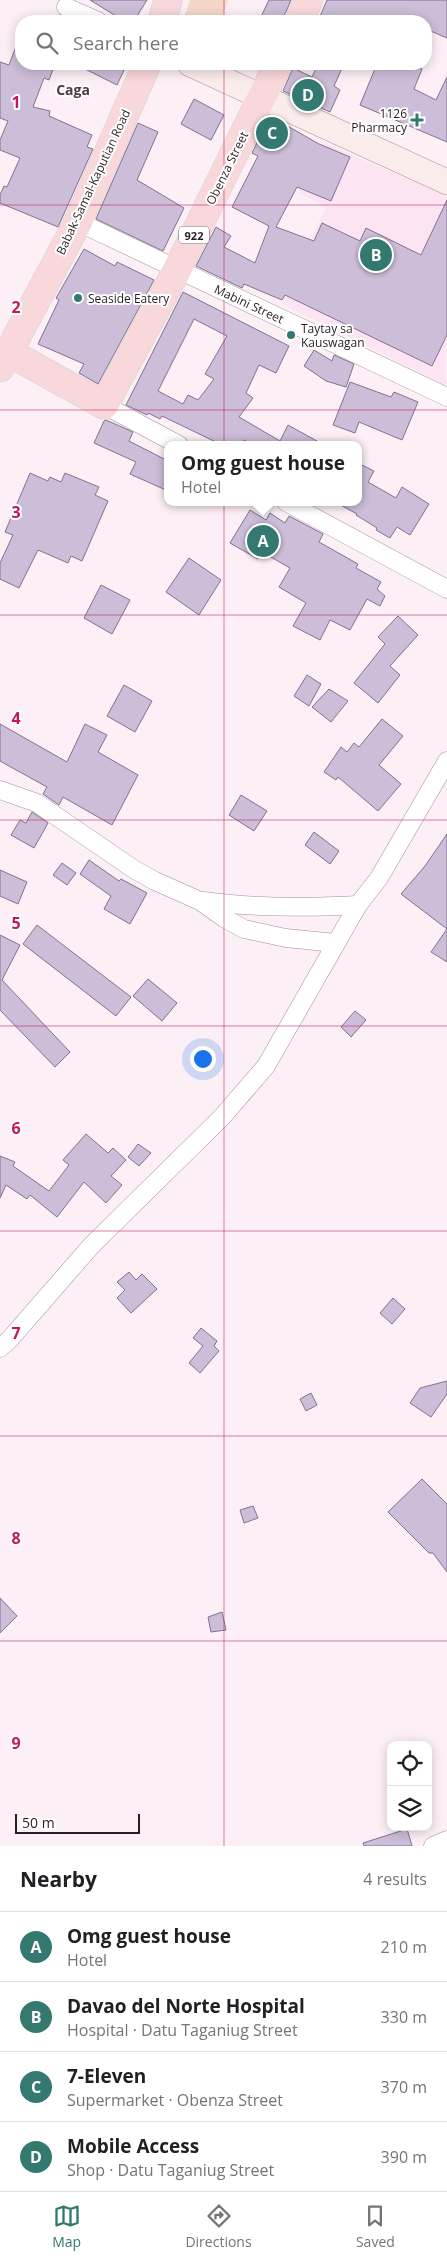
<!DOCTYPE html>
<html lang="en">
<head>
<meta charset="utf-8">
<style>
	:root { --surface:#fff; --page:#f6f6f6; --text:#202124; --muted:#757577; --line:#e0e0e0; --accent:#33796f }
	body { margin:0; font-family:"Open Sans",sans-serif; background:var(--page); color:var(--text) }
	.controls { position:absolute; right:15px; bottom:15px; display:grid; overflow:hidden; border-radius:10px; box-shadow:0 2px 12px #0003 }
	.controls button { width:45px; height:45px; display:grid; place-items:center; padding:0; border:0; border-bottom:1px solid var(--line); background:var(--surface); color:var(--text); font:25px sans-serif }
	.scale { position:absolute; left:15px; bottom:12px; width:125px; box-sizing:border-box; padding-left:5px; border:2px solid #281d24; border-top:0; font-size:14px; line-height:18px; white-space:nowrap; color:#281d24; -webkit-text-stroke:4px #fff; paint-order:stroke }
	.you { position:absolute; left:202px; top:1058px; width:18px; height:18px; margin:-12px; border:4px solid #fff; border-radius:50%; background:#1a73e8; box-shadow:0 0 0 8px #1a73e833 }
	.badge { display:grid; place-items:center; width:32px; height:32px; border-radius:50%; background:var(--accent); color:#fff; font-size:16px; font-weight:700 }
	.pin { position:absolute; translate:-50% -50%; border:2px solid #fff; box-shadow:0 1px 5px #0006 }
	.popup { position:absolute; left:164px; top:441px; width:198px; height:65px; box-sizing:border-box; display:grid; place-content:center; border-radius:10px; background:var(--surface); filter:drop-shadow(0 1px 4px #0005); font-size:16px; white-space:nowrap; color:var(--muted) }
	.popup b { font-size:19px; color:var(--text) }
	.popup::after { content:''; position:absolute; left:50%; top:100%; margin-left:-10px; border:10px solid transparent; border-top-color:var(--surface) }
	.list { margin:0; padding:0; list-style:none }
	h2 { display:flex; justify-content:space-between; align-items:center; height:65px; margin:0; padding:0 20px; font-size:21px }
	h2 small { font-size:16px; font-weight:400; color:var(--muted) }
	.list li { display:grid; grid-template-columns:32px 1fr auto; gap:15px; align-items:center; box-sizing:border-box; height:70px; padding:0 20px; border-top:1px solid var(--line) }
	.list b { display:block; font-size:19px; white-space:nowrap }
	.list p { margin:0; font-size:16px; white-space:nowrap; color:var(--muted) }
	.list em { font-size:16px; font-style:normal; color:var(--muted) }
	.icon { flex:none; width:28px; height:28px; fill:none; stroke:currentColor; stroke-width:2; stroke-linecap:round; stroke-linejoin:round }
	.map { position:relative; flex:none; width:447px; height:1846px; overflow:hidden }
	.search { position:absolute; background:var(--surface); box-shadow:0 2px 12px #0003; left:15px; right:15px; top:15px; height:55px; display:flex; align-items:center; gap:12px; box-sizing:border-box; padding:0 18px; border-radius:20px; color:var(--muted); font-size:19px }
	.sheet { height:345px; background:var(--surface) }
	nav { display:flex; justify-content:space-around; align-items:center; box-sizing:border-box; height:70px; border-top:1px solid var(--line); background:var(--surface); font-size:14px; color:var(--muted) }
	nav a { display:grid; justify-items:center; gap:2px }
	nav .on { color:var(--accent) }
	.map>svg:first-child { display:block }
	.built { fill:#fce4f2 }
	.green { fill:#f5d7c8 }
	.building { fill:#ccbdd8; stroke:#82738c; fill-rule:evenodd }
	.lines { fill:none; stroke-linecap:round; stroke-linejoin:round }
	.street-casing { stroke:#a88c9c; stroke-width:19 }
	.secondary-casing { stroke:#a88c9c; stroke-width:26 }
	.primary-casing { stroke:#d4d2d3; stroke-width:29 }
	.street { stroke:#fff; stroke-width:18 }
	.secondary { stroke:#fbecec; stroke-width:25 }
	.primary { stroke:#f8d8da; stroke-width:28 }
	.grid { fill:none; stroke:#c2185b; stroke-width:1; stroke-opacity:0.55 }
	.poi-dot { fill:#33796f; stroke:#fff; stroke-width:2 }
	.labels { text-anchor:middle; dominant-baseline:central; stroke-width:4; stroke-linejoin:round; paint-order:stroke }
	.shield { fill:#fff; stroke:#686166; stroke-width:1 }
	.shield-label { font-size:11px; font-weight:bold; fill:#281d24 }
	.poi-label { font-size:12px; fill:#281d24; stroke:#fff; text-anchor:start }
	.street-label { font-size:12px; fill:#281d24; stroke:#fff }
	.neighbourhood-label { font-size:14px; font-weight:bold; fill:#4f3745; stroke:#fff }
	.grid-label { font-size:16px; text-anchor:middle; font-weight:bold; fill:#c2185b; stroke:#fff; stroke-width:4; stroke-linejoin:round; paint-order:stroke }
</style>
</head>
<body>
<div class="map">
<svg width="447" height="1846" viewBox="0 0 447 1846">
	<rect width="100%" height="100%" fill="#fceff6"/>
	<!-- built -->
	<path class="built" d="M322,142L447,196L446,385L282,304L326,207L299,193Z"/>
	<!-- green -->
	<path class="green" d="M190,0H228L221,21H183Z"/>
	<!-- building -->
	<g class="building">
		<path d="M90,0H147L134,21H124Z"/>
		<path d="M269,0H291L282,21H259Z"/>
		<path d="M327,0H447V38L426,29V21H318Z"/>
		<path d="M20,36L21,64H55L49,80L44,78L33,107L50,111L49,116L92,135L87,147L93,149L58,227L0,203V195L4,186L7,187L20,158L0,150V140L8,121L0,118V62L9,65Z"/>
		<path d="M75,64H127L117,85Z"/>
		<path d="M318,64H344L334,86L340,90L330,112L283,91L293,68L312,77Z"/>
		<path d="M377,64H409L422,69L414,89L436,100L447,77V142L360,105Z"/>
		<path d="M194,99L224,115L211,140L181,124Z"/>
		<path d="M270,116L319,144L350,157L331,201L297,187L276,227L314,241L322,223L360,241L366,228L421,255L447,200V335L432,366L285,295L282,300L244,284L242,288L196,266L216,227L231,236L224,247L255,263L269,226L232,207L258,156L252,153Z"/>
		<path d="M138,123L158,132L137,180L184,208L163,251L96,219Z"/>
		<path d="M84,249L115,266L117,262L154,280L98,384L79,373L84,364L38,344L59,300L56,298Z"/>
		<path d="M183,292L289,346L276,373L259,365L246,393L253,398L239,417L280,441L288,425L324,445H253L244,440L241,445H222L162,416L160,419L148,413L147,415L126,405ZM194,319L227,336L205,374L214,379L198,400L188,395L183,404L158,391Z"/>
		<path d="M314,350L332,361L334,355L354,364L346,387L326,381L304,366Z"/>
		<path d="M350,382L391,397L394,392L418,402L402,440L359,422L355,433L333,425Z"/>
		<path d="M106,420L133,432L129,441L168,461V491L130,474L136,462L94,443L104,421Z"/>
		<path d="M358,463L374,471L368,482L396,498L402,487L429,504L410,535L397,527L390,538L376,530L377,528L356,515L357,514L335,502H358Z"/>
		<path d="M30,473L48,481L50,477L61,482L65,473L99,487L95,495L108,501L82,561L71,556L68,563L38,550L19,588L0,579V563L13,535L5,532Z"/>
		<path d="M250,510L266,520L270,513L285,523L289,516L323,534L319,542L358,564L356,568L381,582L377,589L385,596L380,606L367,599L350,630L330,620L320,640L293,626L306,603L279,587L290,568L262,552L258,559L230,543Z"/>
		<path d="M189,558L221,580L199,615L166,592Z"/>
		<path d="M101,585L130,600L112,634L84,618Z"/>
		<path d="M398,616L418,635L390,666L400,675L378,703L354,683L385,644L378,637Z"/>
		<path d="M307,675L321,684L309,706L294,696Z"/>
		<path d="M124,685L152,701L135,732L107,716Z"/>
		<path d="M329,689L348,701L331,722L312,707Z"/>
		<path d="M382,719L403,736L379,765L401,784L378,811L338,777L336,780L324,772L341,747L347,752L354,743L359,747Z"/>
		<path d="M0,724L67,762L85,724L107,735L98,752L138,775L112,825L63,797L59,805L43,794L47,787L0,761Z"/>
		<path d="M241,795L267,811L254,831L229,815Z"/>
		<path d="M32,812L48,823L34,848L11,835L20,820L26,823Z"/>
		<path d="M314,832L339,851L330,864L305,845Z"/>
		<path d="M447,834V962L431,952L447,929L401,894L425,866Z"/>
		<path d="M89,860L119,881L121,879L147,893L130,924L104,909L111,896L80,874Z"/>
		<path d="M62,863L76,873L67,885L53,875Z"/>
		<path d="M0,870L27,882L18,904L0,896Z"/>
		<path d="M37,925L131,997L116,1016L23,944Z"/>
		<path d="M0,935L20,945L2,980L70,1052L55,1067L0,1010Z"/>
		<path d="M148,979L177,1003L162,1021L133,996Z"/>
		<path d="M355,1011L366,1020L351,1037L341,1027Z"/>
		<path d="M86,1134L108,1153L113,1148L126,1160L111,1176L122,1185L106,1203L84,1182L57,1217L30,1195L27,1199L6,1185L0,1198V1156L15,1162L13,1166L49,1191L69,1165L63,1160Z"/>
		<path d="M138,1144L151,1153L139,1166L128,1157Z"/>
		<path d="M129,1272L136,1280L142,1274L157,1289L131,1313L117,1298L125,1290L117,1282Z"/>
		<path d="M393,1298L405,1309L392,1324L380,1313Z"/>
		<path d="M201,1328L217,1341L214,1346L219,1351L200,1373L189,1363L203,1346L193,1338Z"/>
		<path d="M447,1381V1394L431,1417L410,1403L420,1388Z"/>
		<path d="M311,1393L317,1405L306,1411L300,1399Z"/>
		<path d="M422,1479L447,1504V1572L433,1553H429L388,1512Z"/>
		<path d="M253,1506L258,1518L244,1523L240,1510Z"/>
		<path d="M0,1598L17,1616L0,1633Z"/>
		<path d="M222,1612L226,1630L211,1632L208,1617Z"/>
		<path d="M407,1829L412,1846H364L363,1843Z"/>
	</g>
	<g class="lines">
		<!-- street casing -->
		<g class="street-casing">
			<g id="street">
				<path d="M66,7L98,21"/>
				<path d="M78,222L447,397"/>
				<path d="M104,405L179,445"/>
				<path d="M286,502L447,589"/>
				<path d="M0,790L37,803L135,870L155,881L200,901L224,918L244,929L286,938L336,943"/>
				<path d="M203,901C254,908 306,908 358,905"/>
				<path d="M0,1348L10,1339L91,1246L222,1117L266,1066L358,905L379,878L447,761"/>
				<path d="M433,1846L447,1840"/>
			</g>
		</g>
		<!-- secondary casing -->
		<g class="secondary-casing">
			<path id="secondary" d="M190,64L447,182"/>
		</g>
		<!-- primary casing -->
		<g class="primary-casing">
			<g id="primary">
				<path d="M162,21L168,0"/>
				<path d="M298,21L309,0"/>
				<path d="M8,352L104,405L177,270L278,64"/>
				<path d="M0,368L78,222L147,64"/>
			</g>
		</g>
		<!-- street -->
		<use href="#street" class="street"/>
		<!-- secondary -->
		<use href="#secondary" class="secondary"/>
		<!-- primary -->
		<use href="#primary" class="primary"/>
	</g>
	<!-- grid -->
	<path class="grid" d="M224,0V21M224,64V1846M0,205H447M0,410H447M0,615H447M0,820H447M0,1026H447M0,1231H447M0,1436H447M0,1641H447"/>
	<!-- markers -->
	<g class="poi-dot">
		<path d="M414.5 112.5h5v5h5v5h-5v5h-5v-5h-5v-5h5z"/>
		<circle cx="78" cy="298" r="5"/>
		<circle cx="291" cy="335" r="5"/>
	</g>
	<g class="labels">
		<!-- shield labels -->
		<rect class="shield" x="179" y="226.5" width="30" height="17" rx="4"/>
		<g class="shield-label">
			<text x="194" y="235">922</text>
		</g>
		<!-- poi labels -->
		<g class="poi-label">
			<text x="407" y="113" text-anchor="end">1126<tspan x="407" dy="14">Pharmacy</tspan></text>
			<text x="88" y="298">Seaside Eatery</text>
			<text x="301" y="328">Taytay sa<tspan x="301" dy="14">Kauswagan</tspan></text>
		</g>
		<!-- street labels -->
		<g class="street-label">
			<text transform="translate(227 168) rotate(-64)">Obenza Street</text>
			<text transform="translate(93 182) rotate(-65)">Babak-Samal-Kaputian Road</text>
			<text transform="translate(249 304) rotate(25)">Mabini Street</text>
		</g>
		<!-- neighbourhood labels -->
		<g class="neighbourhood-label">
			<text x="73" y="89">Caga</text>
		</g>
	</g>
	<g class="grid-label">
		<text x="16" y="108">1</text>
		<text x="16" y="313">2</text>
		<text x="16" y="518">3</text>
		<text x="16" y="724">4</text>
		<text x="16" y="929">5</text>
		<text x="16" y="1134">6</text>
		<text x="16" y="1339">7</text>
		<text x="16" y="1544">8</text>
		<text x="16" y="1749">9</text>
	</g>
</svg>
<div class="controls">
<button><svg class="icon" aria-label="locate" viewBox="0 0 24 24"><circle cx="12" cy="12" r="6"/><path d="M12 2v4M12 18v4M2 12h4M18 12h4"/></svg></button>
<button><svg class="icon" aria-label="layers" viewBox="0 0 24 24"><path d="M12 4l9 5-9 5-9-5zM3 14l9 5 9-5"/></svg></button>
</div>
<div class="scale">50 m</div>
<div class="you"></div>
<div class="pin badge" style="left:263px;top:541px">A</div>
<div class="popup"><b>Omg guest house</b>Hotel</div>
<div class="pin badge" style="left:376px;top:255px">B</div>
<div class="pin badge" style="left:272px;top:133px">C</div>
<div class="pin badge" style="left:308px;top:95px">D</div>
<div class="search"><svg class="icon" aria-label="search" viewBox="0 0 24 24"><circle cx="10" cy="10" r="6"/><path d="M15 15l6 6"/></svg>Search here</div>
</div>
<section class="sheet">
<h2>Nearby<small>4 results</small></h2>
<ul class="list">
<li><span class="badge">A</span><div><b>Omg guest house</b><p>Hotel</p></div><em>210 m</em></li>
<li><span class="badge">B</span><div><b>Davao del Norte Hospital</b><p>Hospital · Datu Taganiug Street</p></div><em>330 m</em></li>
<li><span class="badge">C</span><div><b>7-Eleven</b><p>Supermarket · Obenza Street</p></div><em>370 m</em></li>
<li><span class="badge">D</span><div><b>Mobile Access</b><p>Shop · Datu Taganiug Street</p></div><em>390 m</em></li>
</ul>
</section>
<nav>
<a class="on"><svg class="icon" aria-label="map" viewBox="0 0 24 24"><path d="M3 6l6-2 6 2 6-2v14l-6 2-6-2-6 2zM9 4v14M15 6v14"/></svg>Map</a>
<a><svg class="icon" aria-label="directions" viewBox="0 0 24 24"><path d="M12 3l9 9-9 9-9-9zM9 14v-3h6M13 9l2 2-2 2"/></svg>Directions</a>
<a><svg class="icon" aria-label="saved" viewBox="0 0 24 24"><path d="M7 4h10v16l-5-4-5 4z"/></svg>Saved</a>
</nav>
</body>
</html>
